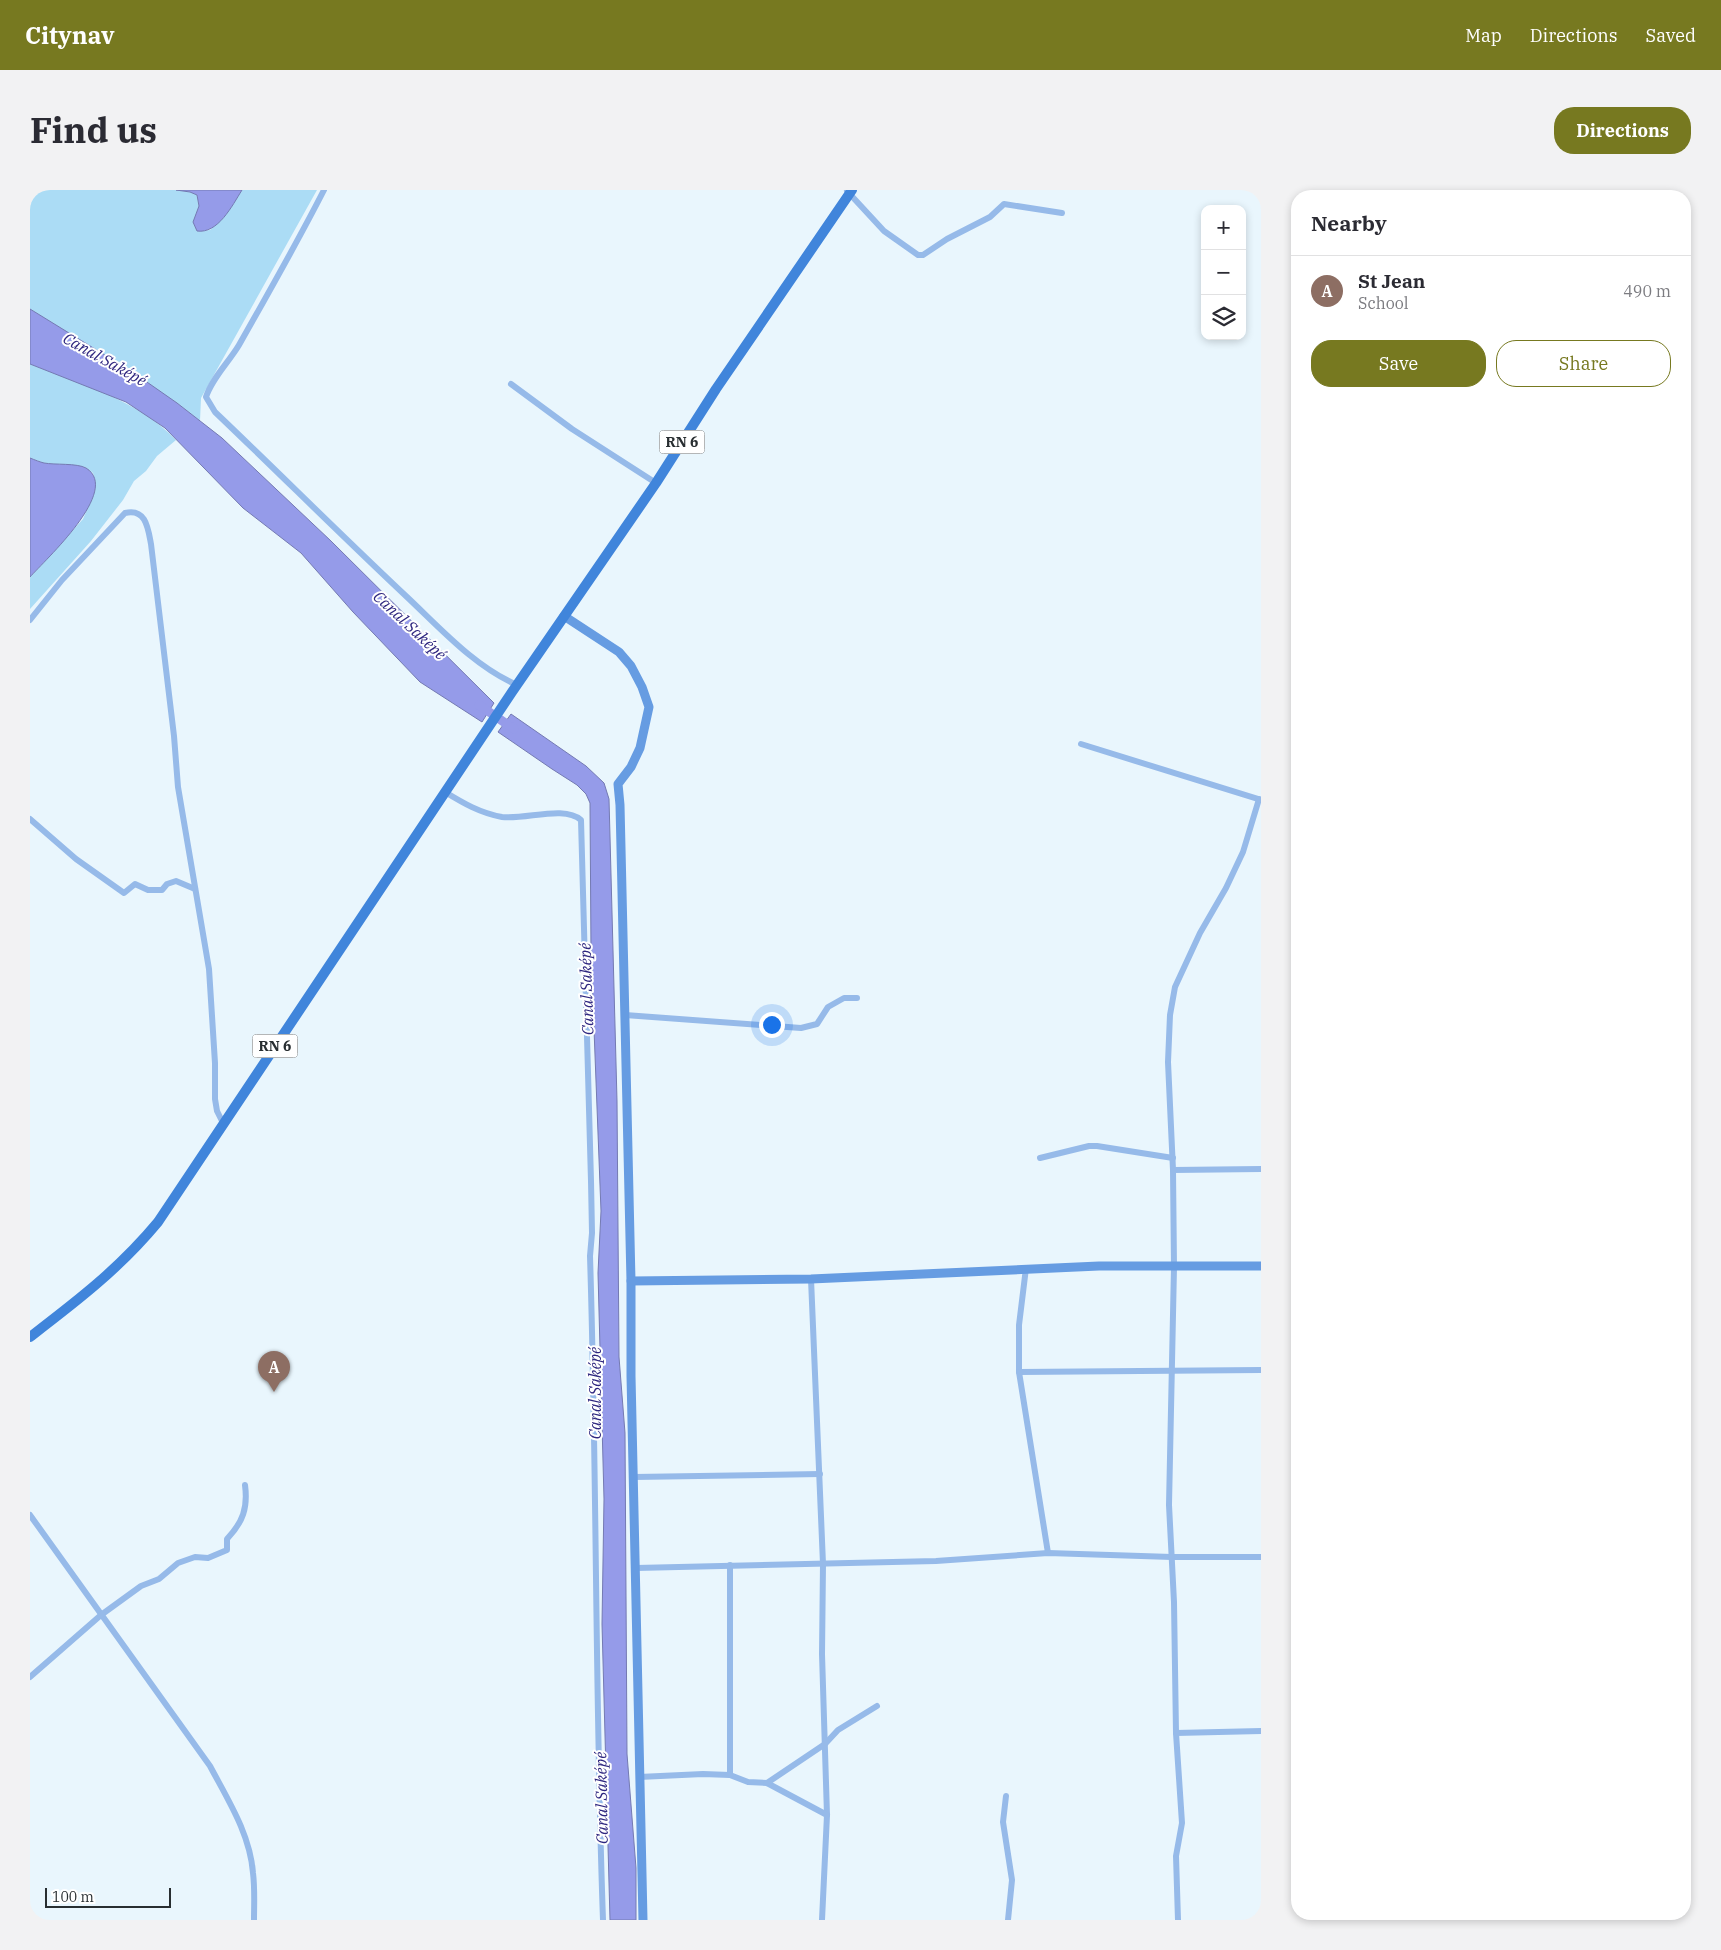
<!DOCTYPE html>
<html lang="en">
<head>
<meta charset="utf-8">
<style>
	:root { --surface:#fff; --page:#f2f2f3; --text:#2b2b33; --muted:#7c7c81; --line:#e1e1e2; --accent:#777920 }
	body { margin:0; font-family:"IBM Plex Serif",serif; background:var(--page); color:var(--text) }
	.controls { position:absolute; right:15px; top:15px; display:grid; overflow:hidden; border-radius:10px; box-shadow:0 2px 8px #0003 }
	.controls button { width:45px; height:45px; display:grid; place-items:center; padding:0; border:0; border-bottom:1px solid var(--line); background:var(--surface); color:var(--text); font:25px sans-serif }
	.scale { position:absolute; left:15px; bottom:12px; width:126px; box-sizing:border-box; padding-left:5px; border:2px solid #282e31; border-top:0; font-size:14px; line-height:18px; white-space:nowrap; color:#282e31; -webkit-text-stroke:4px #fff; paint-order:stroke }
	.you { position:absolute; left:741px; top:834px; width:18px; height:18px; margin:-12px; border:4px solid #fff; border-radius:50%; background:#1a73e8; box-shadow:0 0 0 8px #1a73e833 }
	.badge { display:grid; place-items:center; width:32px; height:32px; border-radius:50%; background:var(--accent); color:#fff; font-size:16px; font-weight:700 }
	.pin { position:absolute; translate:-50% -41px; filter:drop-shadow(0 1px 2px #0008) }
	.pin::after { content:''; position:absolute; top:26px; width:18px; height:15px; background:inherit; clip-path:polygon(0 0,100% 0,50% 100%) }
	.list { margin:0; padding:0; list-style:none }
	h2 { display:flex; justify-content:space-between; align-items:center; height:65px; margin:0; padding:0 20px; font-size:21px }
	h2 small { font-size:16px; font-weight:400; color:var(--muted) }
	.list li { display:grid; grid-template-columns:32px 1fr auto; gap:15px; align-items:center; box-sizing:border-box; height:70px; padding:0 20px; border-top:1px solid var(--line) }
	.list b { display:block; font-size:19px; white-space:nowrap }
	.list p { margin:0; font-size:16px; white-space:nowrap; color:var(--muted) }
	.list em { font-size:16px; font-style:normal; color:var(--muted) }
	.actions { display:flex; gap:10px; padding:15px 20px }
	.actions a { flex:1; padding:11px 0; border:1px solid var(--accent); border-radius:20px; text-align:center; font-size:18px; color:var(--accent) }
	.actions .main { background:var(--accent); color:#fff }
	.icon { flex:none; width:28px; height:28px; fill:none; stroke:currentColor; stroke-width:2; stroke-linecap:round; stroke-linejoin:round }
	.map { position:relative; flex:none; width:1231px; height:1730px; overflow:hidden; border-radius:20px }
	header { display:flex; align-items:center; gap:30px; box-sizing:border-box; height:70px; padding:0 25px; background:var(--accent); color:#fff }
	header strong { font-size:24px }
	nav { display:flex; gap:28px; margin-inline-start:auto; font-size:18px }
	.intro { display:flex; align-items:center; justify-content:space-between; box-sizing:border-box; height:120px; padding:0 30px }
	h1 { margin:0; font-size:35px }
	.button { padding:12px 22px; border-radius:20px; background:var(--accent); color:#fff; font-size:18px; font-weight:700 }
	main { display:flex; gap:30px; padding:0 30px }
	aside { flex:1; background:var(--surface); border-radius:20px; box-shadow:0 2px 8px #0003 }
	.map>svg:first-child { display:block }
	.green { fill:#abdcf5 }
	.water { fill:#959be9; stroke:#747ab2 }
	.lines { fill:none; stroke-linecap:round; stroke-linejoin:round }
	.canal { stroke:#959be9; stroke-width:9 }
	.street { stroke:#96bae9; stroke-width:6 }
	.secondary { stroke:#669ce2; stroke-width:9 }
	.primary { stroke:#4085db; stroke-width:10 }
	.labels { text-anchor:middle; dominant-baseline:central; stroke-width:4; stroke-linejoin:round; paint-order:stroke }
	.shield { fill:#fff; stroke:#686d6f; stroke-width:1 }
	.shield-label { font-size:14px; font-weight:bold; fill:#282e31 }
	.water-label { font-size:16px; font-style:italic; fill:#2e267f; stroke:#fff }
</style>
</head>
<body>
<header>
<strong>Citynav</strong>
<nav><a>Map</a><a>Directions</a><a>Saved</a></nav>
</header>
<div class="intro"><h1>Find us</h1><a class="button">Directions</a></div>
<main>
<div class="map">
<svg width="1231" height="1730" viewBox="0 0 1231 1730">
	<rect width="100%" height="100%" fill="#e9f6fd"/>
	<!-- green -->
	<g class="green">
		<path d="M0,0H146L160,2L167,5L169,16L164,32L167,41L180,40L194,26L212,0H287L171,208L170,231L147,213L0,119Z"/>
		<path d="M0,174C51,194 108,210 146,250L127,266L116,281L104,291L93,310L61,351L0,419V387L53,329L65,301V291L63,283L55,277L13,273L0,268Z"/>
	</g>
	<!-- water -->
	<g class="water">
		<path d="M146,0H212C202,16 188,44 167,41L163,32L169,16L167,5L160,2Z"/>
		<path d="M0,119L104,183L147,213L192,248L301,351L464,513L452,532L390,492L323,422L271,363L213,318L135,238L96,212L0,174Z"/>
		<path d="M0,268C5,270 10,272 14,273C25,275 47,273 56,278C92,300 15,370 0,387Z"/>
		<path d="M481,524L556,576L574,593L579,609L587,911L589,1167L595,1243L597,1564L606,1678V1730H580L572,1434L574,1309L568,1083L571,1021L561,761L560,613L556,604L547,595L522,579L468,542Z"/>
	</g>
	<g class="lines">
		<!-- canal -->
		<path class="canal" d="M449,515L484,539"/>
		<!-- street -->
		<g class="street">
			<path d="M294,0C267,53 238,104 209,155C199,172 182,188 176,207L185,222C249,283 312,346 377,407C411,439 444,476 487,495"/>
			<path d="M817,1L854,41L888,65H893L917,49L960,27L974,14L1032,23"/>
			<path d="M481,194L542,239L626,293"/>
			<path d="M0,430L32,390L95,323C116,318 118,338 121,354L144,546L148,597L179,779L185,873V909L187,921L193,933"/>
			<path d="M1051,554L1231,610"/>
			<path d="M415,602C433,613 450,623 472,627C496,630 534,615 551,630L561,991L562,1043L560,1066C567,1287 565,1509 573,1730"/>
			<path d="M0,629L46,669L94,703L105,694L118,700H132L137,694L146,691L165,699"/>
			<path d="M595,825L771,838L787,834L798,817L814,808H827"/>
			<path d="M1010,968L1059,956H1067L1143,968"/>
			<path d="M1143,980L1231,979"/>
			<path d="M996,1078L989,1135V1182L1018,1363"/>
			<path d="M781,1089L793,1374L792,1464L797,1625L792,1730"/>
			<path d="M989,1182L1231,1180"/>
			<path d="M604,1287L790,1284"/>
			<path d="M0,1325L180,1576C198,1610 220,1644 223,1683C225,1699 224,1715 224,1730"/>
			<path d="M700,1375V1585"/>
			<path d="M606,1378L906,1371L1018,1363L1142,1367H1231"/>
			<path d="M0,1487L71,1425L111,1396L129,1389L148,1373L165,1367L178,1368L197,1360V1349C213,1332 218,1318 215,1295"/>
			<path d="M1146,1543L1231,1541"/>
			<path d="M609,1587L673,1584L700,1585L718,1592L737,1593L797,1625"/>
			<path d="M737,1593L795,1554L808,1540L847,1516"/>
			<path d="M976,1606L973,1632L982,1690L978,1730"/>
			<path d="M1148,1730L1146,1666L1152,1633L1146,1543L1144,1412L1139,1315L1144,1077L1143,980L1138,872L1140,825L1145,797L1170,743L1196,698L1213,662L1229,609"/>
		</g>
		<!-- secondary -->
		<g class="secondary">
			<path d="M534,426L589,462L601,476L612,497L619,517L610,558L601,577L588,594L590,615L601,1091V1186L613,1730"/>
			<path d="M601,1091L781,1089L1069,1076H1231"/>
		</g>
		<!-- primary -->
		<path class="primary" d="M0,1147C47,1111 89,1079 128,1032L482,502L626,293L686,199L822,0"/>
	</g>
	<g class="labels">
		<!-- shield labels -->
		<g class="shield">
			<rect x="629.5" y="240.5" width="45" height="23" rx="4"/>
			<rect x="222.5" y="844.5" width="45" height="23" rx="4"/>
		</g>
		<g class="shield-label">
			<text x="652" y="252">RN 6</text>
			<text x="245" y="856">RN 6</text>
		</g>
		<!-- water labels -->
		<g class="water-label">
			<text transform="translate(75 169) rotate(29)">Canal Saképé</text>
			<text transform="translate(380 435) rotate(43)">Canal Saképé</text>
			<text transform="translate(556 799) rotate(-92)">Canal Saképé</text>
			<text transform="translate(565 1203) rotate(-90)">Canal Saképé</text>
			<text transform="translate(571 1608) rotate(-91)">Canal Saképé</text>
		</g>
	</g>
</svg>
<div class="controls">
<button>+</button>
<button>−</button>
<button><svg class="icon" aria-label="layers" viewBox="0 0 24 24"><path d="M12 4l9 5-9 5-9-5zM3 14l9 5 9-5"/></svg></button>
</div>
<div class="scale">100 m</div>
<div class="you"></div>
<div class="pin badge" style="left:244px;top:1202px;background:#8d6e63">A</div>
</div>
<aside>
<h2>Nearby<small></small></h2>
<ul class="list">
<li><span class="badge" style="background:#8d6e63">A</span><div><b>St Jean</b><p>School</p></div><em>490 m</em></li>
</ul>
<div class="actions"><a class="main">Save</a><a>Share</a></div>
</aside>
</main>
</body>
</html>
